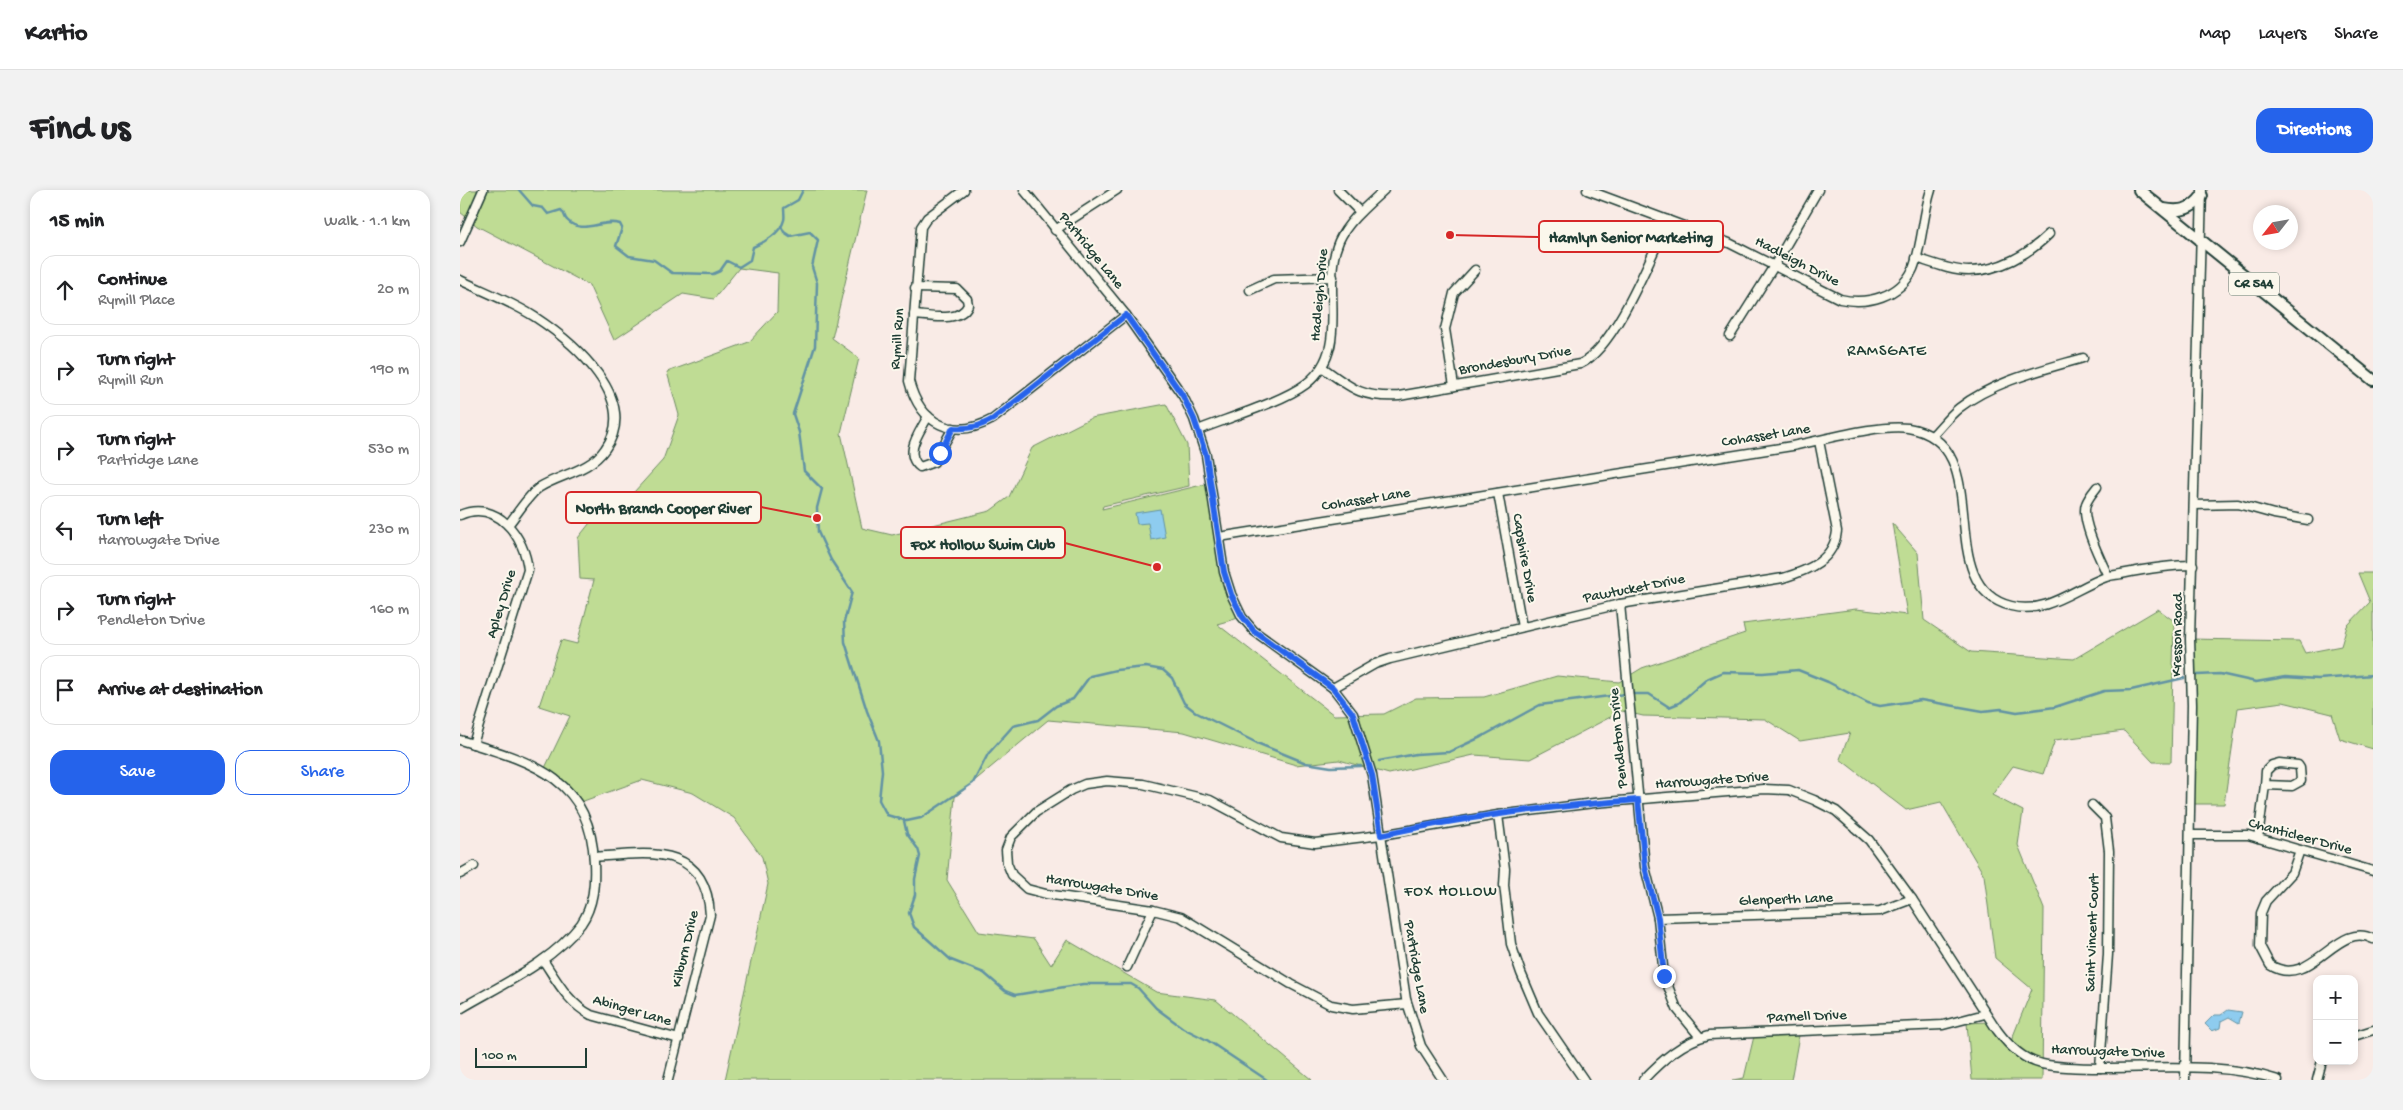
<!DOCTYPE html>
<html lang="en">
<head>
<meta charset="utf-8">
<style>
	:root { --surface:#fff; --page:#f2f2f2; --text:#202124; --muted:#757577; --line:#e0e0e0; --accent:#2563eb }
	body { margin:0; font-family:"Gochi Hand",sans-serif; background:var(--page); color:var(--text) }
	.controls { position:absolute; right:15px; bottom:15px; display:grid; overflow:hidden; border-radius:10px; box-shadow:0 2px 8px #0003 }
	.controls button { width:45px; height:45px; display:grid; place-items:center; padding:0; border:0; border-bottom:1px solid var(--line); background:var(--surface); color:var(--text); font:25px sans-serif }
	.compass { position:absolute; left:1793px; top:15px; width:45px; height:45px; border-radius:50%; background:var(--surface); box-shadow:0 2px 8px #0003; rotate:239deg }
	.scale { position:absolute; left:15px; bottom:12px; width:112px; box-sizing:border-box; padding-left:5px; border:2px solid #1f3d34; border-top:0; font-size:14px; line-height:18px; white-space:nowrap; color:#1f3d34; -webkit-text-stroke:4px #fbf7ec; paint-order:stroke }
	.stop { position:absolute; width:15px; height:15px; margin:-11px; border:4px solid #2563eb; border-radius:50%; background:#fff }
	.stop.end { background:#2563eb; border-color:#fff; box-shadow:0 1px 5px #0008 }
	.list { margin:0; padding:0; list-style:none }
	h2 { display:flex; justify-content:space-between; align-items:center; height:65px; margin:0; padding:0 20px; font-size:21px }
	h2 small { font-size:16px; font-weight:400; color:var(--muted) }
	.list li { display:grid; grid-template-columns:32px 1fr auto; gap:15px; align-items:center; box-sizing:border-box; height:70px; margin:0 10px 10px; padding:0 10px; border:1px solid var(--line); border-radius:15px }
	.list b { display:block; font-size:19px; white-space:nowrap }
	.list p { margin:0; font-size:16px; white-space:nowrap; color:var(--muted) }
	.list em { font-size:16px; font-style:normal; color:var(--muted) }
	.actions { display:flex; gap:10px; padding:15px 20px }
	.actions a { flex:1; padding:11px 0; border:1px solid var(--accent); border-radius:15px; text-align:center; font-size:18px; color:var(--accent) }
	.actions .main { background:var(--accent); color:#fff }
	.icon { flex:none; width:28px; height:28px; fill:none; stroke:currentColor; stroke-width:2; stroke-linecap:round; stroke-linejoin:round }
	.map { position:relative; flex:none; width:1913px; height:890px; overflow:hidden; border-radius:15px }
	header { display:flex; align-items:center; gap:30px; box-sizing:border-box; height:70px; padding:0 25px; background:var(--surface); border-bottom:1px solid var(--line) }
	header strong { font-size:24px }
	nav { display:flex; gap:28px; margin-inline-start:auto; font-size:18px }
	.intro { display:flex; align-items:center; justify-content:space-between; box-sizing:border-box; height:120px; padding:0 30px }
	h1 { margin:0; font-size:35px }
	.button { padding:12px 22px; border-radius:15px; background:var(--accent); color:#fff; font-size:18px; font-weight:700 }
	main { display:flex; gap:30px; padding:0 30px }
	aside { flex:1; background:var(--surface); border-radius:15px; box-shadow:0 2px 8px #0003 }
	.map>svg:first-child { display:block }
	.green { fill:#bfdc94; stroke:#6f8c64 }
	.water { fill:#8eccef; stroke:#6293a4 }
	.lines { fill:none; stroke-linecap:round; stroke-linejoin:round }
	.stream { stroke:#6293a4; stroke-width:2.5 }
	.minor-casing { stroke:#1f3d34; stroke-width:11 }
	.major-casing { stroke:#1f3d34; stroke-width:14 }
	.minor { stroke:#fbf7ec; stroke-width:8 }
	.major { stroke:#fbf7ec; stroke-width:10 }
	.route { stroke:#2563eb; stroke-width:6 }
	.labels { text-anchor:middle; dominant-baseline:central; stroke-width:4; stroke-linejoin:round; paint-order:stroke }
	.shield { fill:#fbf7ec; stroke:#61756b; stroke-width:1 }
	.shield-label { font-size:14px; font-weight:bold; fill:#1f3d34 }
	.street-label { font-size:15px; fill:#1f3d34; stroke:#fbf7ec }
	.neighbourhood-label { font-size:16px; letter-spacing:1px; fill:#1f3d34; stroke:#fbf7ec }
	.leader { fill:none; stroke:#d62828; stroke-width:2 }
	.callout-dot { fill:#d62828; stroke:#fbf7ec; stroke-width:2 }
	.callout { fill:#fbf7ec; stroke:#d62828; stroke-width:2 }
	.callout-label { font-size:16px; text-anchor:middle; font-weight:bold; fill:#1f3d34 }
</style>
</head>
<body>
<header>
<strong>Kartio</strong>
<nav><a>Map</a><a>Layers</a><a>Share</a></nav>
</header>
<div class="intro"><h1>Find us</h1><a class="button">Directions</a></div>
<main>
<aside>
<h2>15 min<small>Walk · 1.1 km</small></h2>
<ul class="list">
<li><svg class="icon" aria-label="ahead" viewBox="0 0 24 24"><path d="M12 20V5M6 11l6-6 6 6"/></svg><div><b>Continue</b><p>Rymill Place</p></div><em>20 m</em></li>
<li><svg class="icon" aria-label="right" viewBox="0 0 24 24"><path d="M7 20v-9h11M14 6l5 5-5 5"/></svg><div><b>Turn right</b><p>Rymill Run</p></div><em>190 m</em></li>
<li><svg class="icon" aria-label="right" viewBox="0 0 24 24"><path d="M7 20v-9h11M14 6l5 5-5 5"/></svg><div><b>Turn right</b><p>Partridge Lane</p></div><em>530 m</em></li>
<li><svg class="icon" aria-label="left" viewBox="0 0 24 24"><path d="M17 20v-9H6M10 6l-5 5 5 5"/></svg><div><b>Turn left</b><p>Harrowgate Drive</p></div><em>230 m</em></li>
<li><svg class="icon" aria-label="right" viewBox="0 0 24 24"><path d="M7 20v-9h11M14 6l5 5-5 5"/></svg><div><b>Turn right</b><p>Pendleton Drive</p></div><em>160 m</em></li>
<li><svg class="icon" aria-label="arrive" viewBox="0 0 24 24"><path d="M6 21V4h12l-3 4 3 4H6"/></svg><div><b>Arrive at destination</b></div></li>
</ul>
<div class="actions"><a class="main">Save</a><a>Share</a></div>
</aside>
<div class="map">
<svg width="1913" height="890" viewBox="0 0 1913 890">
	<rect width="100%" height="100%" fill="#f9ebe6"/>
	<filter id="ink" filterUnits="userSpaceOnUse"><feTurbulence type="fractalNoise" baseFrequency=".02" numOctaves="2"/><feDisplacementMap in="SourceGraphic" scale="10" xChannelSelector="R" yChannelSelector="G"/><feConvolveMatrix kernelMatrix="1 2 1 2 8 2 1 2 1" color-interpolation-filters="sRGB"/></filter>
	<g filter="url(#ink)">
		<!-- green -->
		<g class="green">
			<path d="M0,0H407L372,148L399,168L381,243L402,338L432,345L530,321L549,307L572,258L631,228L706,214L727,255L729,296L643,316L642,319L750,293L764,382L782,427L757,434L874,525L924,524L956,508L1024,507L1097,486L1159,492L1182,478L1285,443L1283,434L1396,419L1447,425L1432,333L1458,363L1464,430L1511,462L1614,469L1698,419L1714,431L1711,572H1693L1664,541L1595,550L1583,584L1553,576L1532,605L1563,621L1558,655L1584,719L1582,890H1512L1507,833L1530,832L1549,856L1572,799L1535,768L1524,685L1481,612L1446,620L1380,569L1390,543L1340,551L1305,529L1183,526L1162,521L1070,569L1014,565L929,584L879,570L836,575L724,542L588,530L495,607L487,690L519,742L574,749L591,775L607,750L696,802L756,810L852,890H265L308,694L302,667L274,628L233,603L182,590L118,613L84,580L110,526L79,516L101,450L117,454L134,390L120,389L118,348L137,324L174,302L203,270L219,225L207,182L289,152L317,122L318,83L279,78L254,109L223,104L154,150L129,95L17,36L0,22Z"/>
			<path d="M1898,383H1913V559L1880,549L1872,524L1823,512L1778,518L1764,614H1730V449L1839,451L1845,463L1881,456L1887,436L1910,412Z"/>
			<path d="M1340,840L1331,890H1272L1284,888L1295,842Z"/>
		</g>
		<!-- water -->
		<g class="water">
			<path d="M700,319L705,347L691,350L688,333L677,334L675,323Z"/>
			<path d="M1768,820L1782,822L1779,833L1769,827L1761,831L1760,838L1752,841L1745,834L1754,825H1761Z"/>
		</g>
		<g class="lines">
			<!-- stream -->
			<g class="stream">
				<path d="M59,0L73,16L83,18L88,24L101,20C105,23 104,27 107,30C122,46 143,28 160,34L162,38L156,56L169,66L194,70L212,83L253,84L260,81L267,71L279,77L290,70L293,57C303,53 321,43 324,30C325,27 324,22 324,18L338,10L343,0"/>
				<path d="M321,36L324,42L330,46L350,42L358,50L352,77L357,93L355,156L333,224L339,242L344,281L362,299L357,318L358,342L371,370L392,402L384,432L385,452L407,521L419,551L422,581L419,610L427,625L447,631L461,628L470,622L513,593L528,564L553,536L578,530L596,516L613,509L630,486L656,480L686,477L703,480L712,488L724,513L737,523L797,553L846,573L871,577L901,576"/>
				<path d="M1737,485L1760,484L1796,492L1825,487L1858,489L1913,485"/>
				<path d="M1173,504H1189L1209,517L1219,513L1247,489L1263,482L1303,483L1338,480L1368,492L1408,513L1420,516L1461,510L1523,521L1541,519L1557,522L1595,517L1644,501L1671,500L1724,488"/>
				<path d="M919,571L956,564L989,562L1021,547L1080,515L1165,504"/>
				<path d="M444,631L447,644L458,659L460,666L455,689V705L449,723L454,737L491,770L524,783L545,801L555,805L623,794H671L678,798L696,818L723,838L747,850L807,890"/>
			</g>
			<!-- minor casing -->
			<g class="minor-casing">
				<g id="minor">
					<path d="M504,0L467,28L461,37L449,191C460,234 493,251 533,229L666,125"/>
					<path d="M564,0L666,125L723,206L734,229L746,265L764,382L771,404L782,427L794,441L873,498L893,524L912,585L946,809L961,856L983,890"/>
					<path d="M878,0L900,22"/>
					<path d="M1127,0L1269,53L1380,109C1407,115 1440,107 1453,79C1462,57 1463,24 1471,0"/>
					<path d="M595,40L657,0"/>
					<path d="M0,52L23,0"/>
					<path d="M1456,68C1472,73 1492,81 1509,81C1539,81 1569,64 1589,44"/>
					<path d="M0,90C25,102 52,112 75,127C113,152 181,209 145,259C130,281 101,284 80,297C68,305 58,323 48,335"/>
					<path d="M790,100L814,89L873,87"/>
					<path d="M454,125C470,126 500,133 508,115L507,109L497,99L455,98"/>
					<path d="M1270,146L1314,76L1358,0"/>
					<path d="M862,177C891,198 901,208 939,206L1120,174C1155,158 1191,66 1208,30"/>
					<path d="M994,196L985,139L994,103L1015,80"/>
					<path d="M468,226C461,241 442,263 460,277L474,272L493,238"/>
					<path d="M738,240C768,228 822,212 846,194C893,158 859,97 879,51C888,31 908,15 924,0"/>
					<path d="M1472,246C1481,237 1489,226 1499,218C1534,191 1582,180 1623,168"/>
					<path d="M1637,297C1633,302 1628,308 1626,314C1620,330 1641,371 1648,386"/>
					<path d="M1038,303L1062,437"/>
					<path d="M1734,315L1778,314L1814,324L1848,330"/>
					<path d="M0,325C37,309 65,347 68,380L13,554"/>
					<path d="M759,347L1332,256C1364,250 1418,234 1448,238C1541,253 1468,395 1551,416C1586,425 1615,398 1646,387C1651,385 1657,385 1661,384C1686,379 1708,375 1733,375"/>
					<path d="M1160,414L1185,677L1198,728L1204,786L1217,819L1240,847"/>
					<path d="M873,498L915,474L930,469L1160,414L1323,388C1349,380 1374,370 1377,341L1359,251"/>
					<path d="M0,550C68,571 131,586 134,672C135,693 134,715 121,734C91,773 42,794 0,819"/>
					<path d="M1819,573L1838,575L1840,578L1841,591L1832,596L1805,595L1806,581L1812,575Z"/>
					<path d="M1632,615L1645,628L1649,661L1648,764L1640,878"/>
					<path d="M1038,625L1045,679L1044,695L1051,754L1061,783L1078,823L1124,890"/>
					<path d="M1730,645H1788L1913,681"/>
					<path d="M1798,648L1805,595"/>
					<path d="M1840,660L1832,683L1806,711L1801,723L1800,756L1810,775C1851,801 1877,729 1913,749"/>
					<path d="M134,667C188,663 246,652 250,725L208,890"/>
					<path d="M0,684L14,676"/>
					<path d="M1198,728L1420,721L1452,709"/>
					<path d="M83,770C97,791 108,813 131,825L219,849"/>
					<path d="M667,777L693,720"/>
					<path d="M947,814L893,819L871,815L831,794L721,727L693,720L586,704L567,699L552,685L547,673L546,660L551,647L576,622L611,600L625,594L647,591L683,594L750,610L821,648L855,653L921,645L1038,625L1134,613L1304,599L1329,600L1354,610L1376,621L1409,650L1452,709L1537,840C1548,855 1563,870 1582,874C1601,878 1623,878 1643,878C1702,878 1762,872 1818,890"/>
					<path d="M1894,846L1913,840"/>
					<path d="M1183,890C1202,870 1222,852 1249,845L1483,835L1525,824"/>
					<path d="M1725,890L1732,515L1730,449L1742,0"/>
					<path d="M1857,890L1862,871"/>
				</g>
			</g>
			<!-- major casing -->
			<g class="major-casing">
				<g id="major">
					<path d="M1679,0L1913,190"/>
					<path d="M1704,19C1719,22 1732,20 1742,6"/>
				</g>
			</g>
			<!-- minor -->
			<use href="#minor" class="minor"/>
			<!-- major -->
			<use href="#major" class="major"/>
		</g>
	</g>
	<g class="lines" filter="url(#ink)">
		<!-- route -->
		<path class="route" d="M480,263L493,238C509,239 519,237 533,229L666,125L723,206L734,229L746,265L764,382L771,404L782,426L794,441L873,498L893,524L912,585L921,645C1005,626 1093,616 1178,610L1185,677L1198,728L1204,786"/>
	</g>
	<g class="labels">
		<!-- shield labels -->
		<rect class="shield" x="1769" y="82.5" width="50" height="23" rx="4"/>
		<g class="shield-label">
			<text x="1794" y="94">CR 544</text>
		</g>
		<!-- street labels -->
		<g class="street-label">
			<text transform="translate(631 61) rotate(51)">Partridge Lane</text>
			<text transform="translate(1337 72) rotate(27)">Hadleigh Drive</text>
			<text transform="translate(860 105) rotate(-85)">Hadleigh Drive</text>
			<text transform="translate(438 149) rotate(-86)">Rymill Run</text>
			<text transform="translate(1055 171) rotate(-10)">Brondesbury Drive</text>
			<text transform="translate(1306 246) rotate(-9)">Cohasset Lane</text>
			<text transform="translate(906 310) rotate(-9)">Cohasset Lane</text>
			<text transform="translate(1064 368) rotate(80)">Capshire Drive</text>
			<text transform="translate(1174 399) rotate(-11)">Pawtucket Drive</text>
			<text transform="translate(42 414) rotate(-73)">Apley Drive</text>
			<text transform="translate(1718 445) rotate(-89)">Kresson Road</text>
			<text transform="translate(1159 548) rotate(-95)">Pendleton Drive</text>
			<text transform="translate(1252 591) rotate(-4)">Harrowgate Drive</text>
			<text transform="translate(1840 647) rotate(15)">Chanticleer Drive</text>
			<text transform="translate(642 698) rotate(9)">Harrowgate Drive</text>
			<text transform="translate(1326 710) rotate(-2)">Glenperth Lane</text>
			<text transform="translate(1633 743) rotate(-88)">Saint Vincent Court</text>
			<text transform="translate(226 759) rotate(-77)">Kilburn Drive</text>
			<text transform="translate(956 777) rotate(80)">Partridge Lane</text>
			<text transform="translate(172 821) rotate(16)">Abinger Lane</text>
			<text transform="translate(1347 827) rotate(-2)">Parnell Drive</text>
			<text transform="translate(1648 862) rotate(2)">Harrowgate Drive</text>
		</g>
		<!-- neighbourhood labels -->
		<g class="neighbourhood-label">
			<text x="1427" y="162">RAMSGATE</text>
			<text x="991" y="702">FOX HOLLOW</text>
		</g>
	</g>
	<!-- callouts -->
	<path class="leader" d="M990 45L1079 47M357 328L301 317M697 377L605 353"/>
	<g class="callout-dot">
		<circle cx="990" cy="45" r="5"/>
		<circle cx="357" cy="328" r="5"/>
		<circle cx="697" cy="377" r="5"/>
	</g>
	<g class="callout">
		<rect x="1079" y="31" width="184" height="31" rx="5"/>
		<rect x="106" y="302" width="195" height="31" rx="5"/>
		<rect x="441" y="337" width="164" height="31" rx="5"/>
	</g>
	<g class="callout-label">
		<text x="1171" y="52">Hamlyn Senior Marketing</text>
		<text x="203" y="323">North Branch Cooper River</text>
		<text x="523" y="359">Fox Hollow Swim Club</text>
	</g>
</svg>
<div class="controls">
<button>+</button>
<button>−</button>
</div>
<svg class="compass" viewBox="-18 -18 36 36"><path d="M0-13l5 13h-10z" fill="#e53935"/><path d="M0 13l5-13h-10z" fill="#757577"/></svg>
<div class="scale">100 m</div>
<div class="stop" style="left:480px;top:263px"></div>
<div class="stop end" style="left:1204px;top:786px"></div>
</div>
</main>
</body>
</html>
